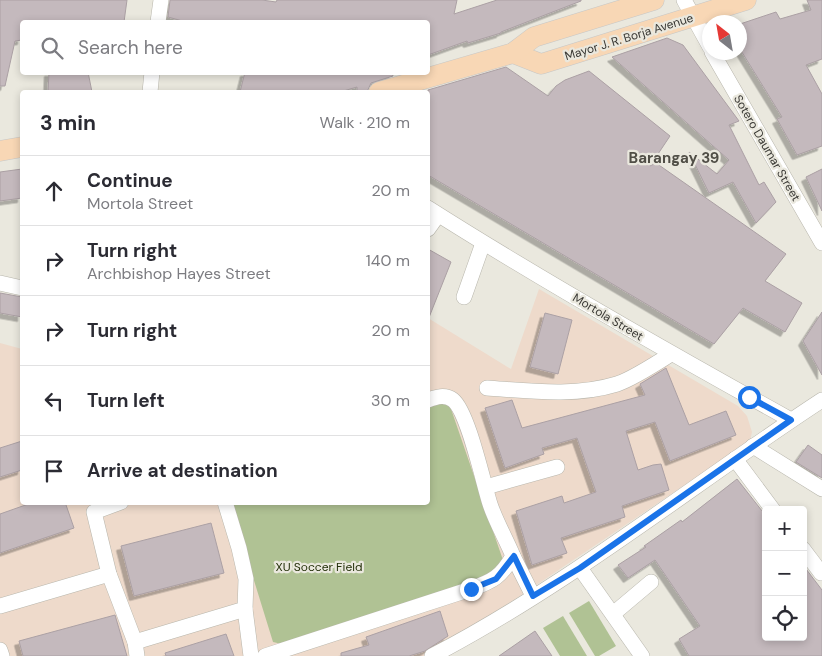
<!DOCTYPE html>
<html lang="en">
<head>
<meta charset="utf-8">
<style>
	:root { --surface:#fff; --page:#f2f2f3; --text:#2b2b33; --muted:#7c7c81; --line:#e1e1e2 }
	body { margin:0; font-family:"DM Sans",sans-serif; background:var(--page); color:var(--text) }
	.controls { position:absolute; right:15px; bottom:15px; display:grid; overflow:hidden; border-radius:5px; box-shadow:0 2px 8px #0003 }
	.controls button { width:45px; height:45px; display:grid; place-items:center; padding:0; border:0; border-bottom:1px solid var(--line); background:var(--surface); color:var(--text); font:25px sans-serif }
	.compass { position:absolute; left:702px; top:15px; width:45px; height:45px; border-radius:50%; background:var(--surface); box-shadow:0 2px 8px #0003; rotate:329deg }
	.stop { position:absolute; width:15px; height:15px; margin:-11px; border:4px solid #1a73e8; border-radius:50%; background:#fff }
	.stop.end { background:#1a73e8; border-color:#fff; box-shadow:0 1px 5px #0008 }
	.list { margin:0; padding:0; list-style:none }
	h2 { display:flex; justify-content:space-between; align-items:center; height:65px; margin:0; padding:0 20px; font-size:21px }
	h2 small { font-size:16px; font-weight:400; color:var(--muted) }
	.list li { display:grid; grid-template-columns:32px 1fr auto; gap:15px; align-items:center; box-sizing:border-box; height:70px; padding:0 20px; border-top:1px solid var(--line) }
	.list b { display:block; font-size:19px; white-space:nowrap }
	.list p { margin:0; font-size:16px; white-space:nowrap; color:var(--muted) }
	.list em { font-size:16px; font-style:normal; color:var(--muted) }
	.icon { flex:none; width:28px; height:28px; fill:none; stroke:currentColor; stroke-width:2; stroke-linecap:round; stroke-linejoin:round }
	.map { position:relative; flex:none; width:822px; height:656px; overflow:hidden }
	.search { position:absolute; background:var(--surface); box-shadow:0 2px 8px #0003; left:20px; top:20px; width:410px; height:55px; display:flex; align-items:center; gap:12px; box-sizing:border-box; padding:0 18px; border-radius:5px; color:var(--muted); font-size:19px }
	.panel { position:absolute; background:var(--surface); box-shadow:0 2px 8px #0003; left:20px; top:90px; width:410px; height:415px; border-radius:5px }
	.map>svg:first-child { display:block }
	.education { fill:#eedacb }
	.green { fill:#b0c294 }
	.building { fill:#c4b9bd; stroke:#aba0a4; filter:url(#shadow) }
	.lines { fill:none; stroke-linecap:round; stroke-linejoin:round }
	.minor-casing { stroke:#b8b6ac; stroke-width:16 }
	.major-casing { stroke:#c7c7c6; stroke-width:21 }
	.minor { stroke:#fff; stroke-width:15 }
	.major { stroke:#f8d7b5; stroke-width:20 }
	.route { stroke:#1a73e8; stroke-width:6 }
	.labels { text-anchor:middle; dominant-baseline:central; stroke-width:4.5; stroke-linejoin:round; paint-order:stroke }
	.street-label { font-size:12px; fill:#383733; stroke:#eae8de }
	.park-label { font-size:12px; fill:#232f09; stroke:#eae8de }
	.quarter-label { font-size:15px; font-weight:bold; fill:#504e46; stroke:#eae8de }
</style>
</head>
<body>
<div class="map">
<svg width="822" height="656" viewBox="0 0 822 656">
	<defs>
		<filter id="shadow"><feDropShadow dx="-4.5" dy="4.5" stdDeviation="0" flood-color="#0004"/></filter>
	</defs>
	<rect width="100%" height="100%" fill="#eae8de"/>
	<!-- education -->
	<path class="education" d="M539,289L738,406L747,416L752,432L750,441L529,590L452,641L426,656H0V343L22,349V502H428V318L511,369Z"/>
	<!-- green -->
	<g class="green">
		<path d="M443,399L450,406L504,563L498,575L286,645L273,642L230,503L428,502V405Z"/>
		<path d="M589,601L616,646L599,656H595L569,613Z"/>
		<path d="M563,616L587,656H560L543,628Z"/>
	</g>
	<!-- building -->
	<g class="building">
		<path d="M0,0H127L124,22H22V40L15,41L5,86H0Z"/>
		<path d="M170,0H262L276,2L277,0H457L454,14L497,0H581V1L501,32V33L468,43L467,41L428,55V22H338L327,21V22H186L168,17Z"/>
		<path d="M807,0H822V59L806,65L822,94V146L797,155L777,119L782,117L740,49V24L776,12L780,19L811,10Z"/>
		<path d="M667,38L683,45L739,121L729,125L759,185L764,182L776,202L756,223L733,182L709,193L689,152L717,174L729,160L612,57Z"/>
		<path d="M506,67L548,96L556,86L565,80L589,71L670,136L650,166L656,163L786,254L765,281L802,303L785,332L743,308L714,344L428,175V90Z"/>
		<path d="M49,72H88L92,92H48Z"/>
		<path d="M245,72H392L393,76L371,83L367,92H357V87L340,92H240Z"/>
		<path d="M22,169V198L0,201V172Z"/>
		<path d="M822,169V211L806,177Z"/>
		<path d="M428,249L451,262L428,320Z"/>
		<path d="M0,293L22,297V317L0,313Z"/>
		<path d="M822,312V375L803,341Z"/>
		<path d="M545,313L572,320L558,374L530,367Z"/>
		<path d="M666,368L689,425L726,411L736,435L670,461L655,422L626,431L638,470L653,465L661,464L669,490L622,506L625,517L561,538L567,553L532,565L516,511L562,496L564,503L596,492L577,438L542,448L544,454L505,468L485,408L512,400L522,428L645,395L640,384Z"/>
		<path d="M22,441V470L0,477V448Z"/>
		<path d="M808,445L822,455V478L796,462Z"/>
		<path d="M737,479L766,516V637H803V565L822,590V656H689L679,639L700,626L655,560L628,578L618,565L646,547L644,546L681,520L682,522Z"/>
		<path d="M34,502H65L74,528L0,553V514Z"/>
		<path d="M211,523L224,573L134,596L121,546Z"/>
		<path d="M440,611L448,636L425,651L409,656H341V653L369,645L366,637Z"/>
		<path d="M115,615L127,656H23L19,641Z"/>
		<path d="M535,631L552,656H499Z"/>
		<path d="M226,634L234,656H166L165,653Z"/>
	</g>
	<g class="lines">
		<!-- minor casing -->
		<g class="minor-casing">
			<g id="minor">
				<path d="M684,0L710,47"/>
				<path d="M158,22L161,0"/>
				<path d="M712,52L822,243"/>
				<path d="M150,92L152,72"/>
				<path d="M428,208C546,283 668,352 791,420"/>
				<path d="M428,229L438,215"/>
				<path d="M0,283L22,288"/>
				<path d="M464,297L483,243"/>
				<path d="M487,388C530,391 575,397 617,384C632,379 657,363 671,354"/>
				<path d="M753,446L822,489"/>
				<path d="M735,459L773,510"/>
				<path d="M486,487L557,467"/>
				<path d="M121,502L94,512L109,574L135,642L137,656"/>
				<path d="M803,549L821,573"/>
				<path d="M513,556L533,596"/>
				<path d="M580,568L642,656"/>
				<path d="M0,606L109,574"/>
				<path d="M245,609L251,656"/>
				<path d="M613,614L651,582"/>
				<path d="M135,642L245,609L246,579L239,548L225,502"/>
				<path d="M0,650L2,656"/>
				<path d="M265,656L471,589C493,581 501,577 513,556C506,539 496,522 490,504C483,482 468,412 453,400C445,394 436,397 428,400"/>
				<path d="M432,656C570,584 692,485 822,400"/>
			</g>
		</g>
		<!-- major casing -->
		<g class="major-casing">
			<g id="major">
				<path d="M513,53L541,64L746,0"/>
				<path d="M379,92L513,53L534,37L654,0"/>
				<path d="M0,151L22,147"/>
			</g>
		</g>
		<!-- minor -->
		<use href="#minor" class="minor"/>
		<!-- major -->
		<use href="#major" class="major"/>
	</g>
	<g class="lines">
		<!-- route -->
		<path class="route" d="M471,589L496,579L514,556L533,596L580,568L791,420L749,397"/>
	</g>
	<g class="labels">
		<!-- street labels -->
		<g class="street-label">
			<text transform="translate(629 37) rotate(-17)">Mayor J. R. Borja Avenue</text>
			<text transform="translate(767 148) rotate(60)">Sotero Daumar Street</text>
			<text transform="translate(608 317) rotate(31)">Mortola Street</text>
		</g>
		<!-- park labels -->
		<g class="park-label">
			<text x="319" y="567">XU Soccer Field</text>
		</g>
		<!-- quarter labels -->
		<g class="quarter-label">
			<text x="674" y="158">Barangay 39</text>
		</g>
	</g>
</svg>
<div class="controls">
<button>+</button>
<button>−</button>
<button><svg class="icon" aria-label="locate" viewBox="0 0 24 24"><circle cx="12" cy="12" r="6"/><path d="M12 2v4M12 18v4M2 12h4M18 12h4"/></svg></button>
</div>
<svg class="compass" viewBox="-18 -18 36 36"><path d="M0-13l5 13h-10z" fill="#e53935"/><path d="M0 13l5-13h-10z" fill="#7c7c81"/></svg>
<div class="stop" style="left:749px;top:397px"></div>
<div class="stop end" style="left:471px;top:589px"></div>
<div class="search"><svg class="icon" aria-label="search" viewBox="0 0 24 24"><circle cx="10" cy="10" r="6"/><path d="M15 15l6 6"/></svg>Search here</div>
<section class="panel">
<h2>3 min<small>Walk · 210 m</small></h2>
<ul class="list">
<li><svg class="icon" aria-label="ahead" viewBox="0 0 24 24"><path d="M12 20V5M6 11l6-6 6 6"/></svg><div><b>Continue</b><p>Mortola Street</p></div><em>20 m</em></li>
<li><svg class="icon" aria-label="right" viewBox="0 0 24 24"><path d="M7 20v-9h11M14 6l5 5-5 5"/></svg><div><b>Turn right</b><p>Archbishop Hayes Street</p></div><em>140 m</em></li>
<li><svg class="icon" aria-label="right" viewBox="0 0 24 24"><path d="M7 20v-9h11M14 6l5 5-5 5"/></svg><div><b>Turn right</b></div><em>20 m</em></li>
<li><svg class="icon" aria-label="left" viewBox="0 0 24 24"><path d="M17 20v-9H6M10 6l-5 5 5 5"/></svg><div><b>Turn left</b></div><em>30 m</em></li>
<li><svg class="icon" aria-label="arrive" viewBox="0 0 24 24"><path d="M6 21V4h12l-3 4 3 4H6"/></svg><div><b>Arrive at destination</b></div></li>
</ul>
</section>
</div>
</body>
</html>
